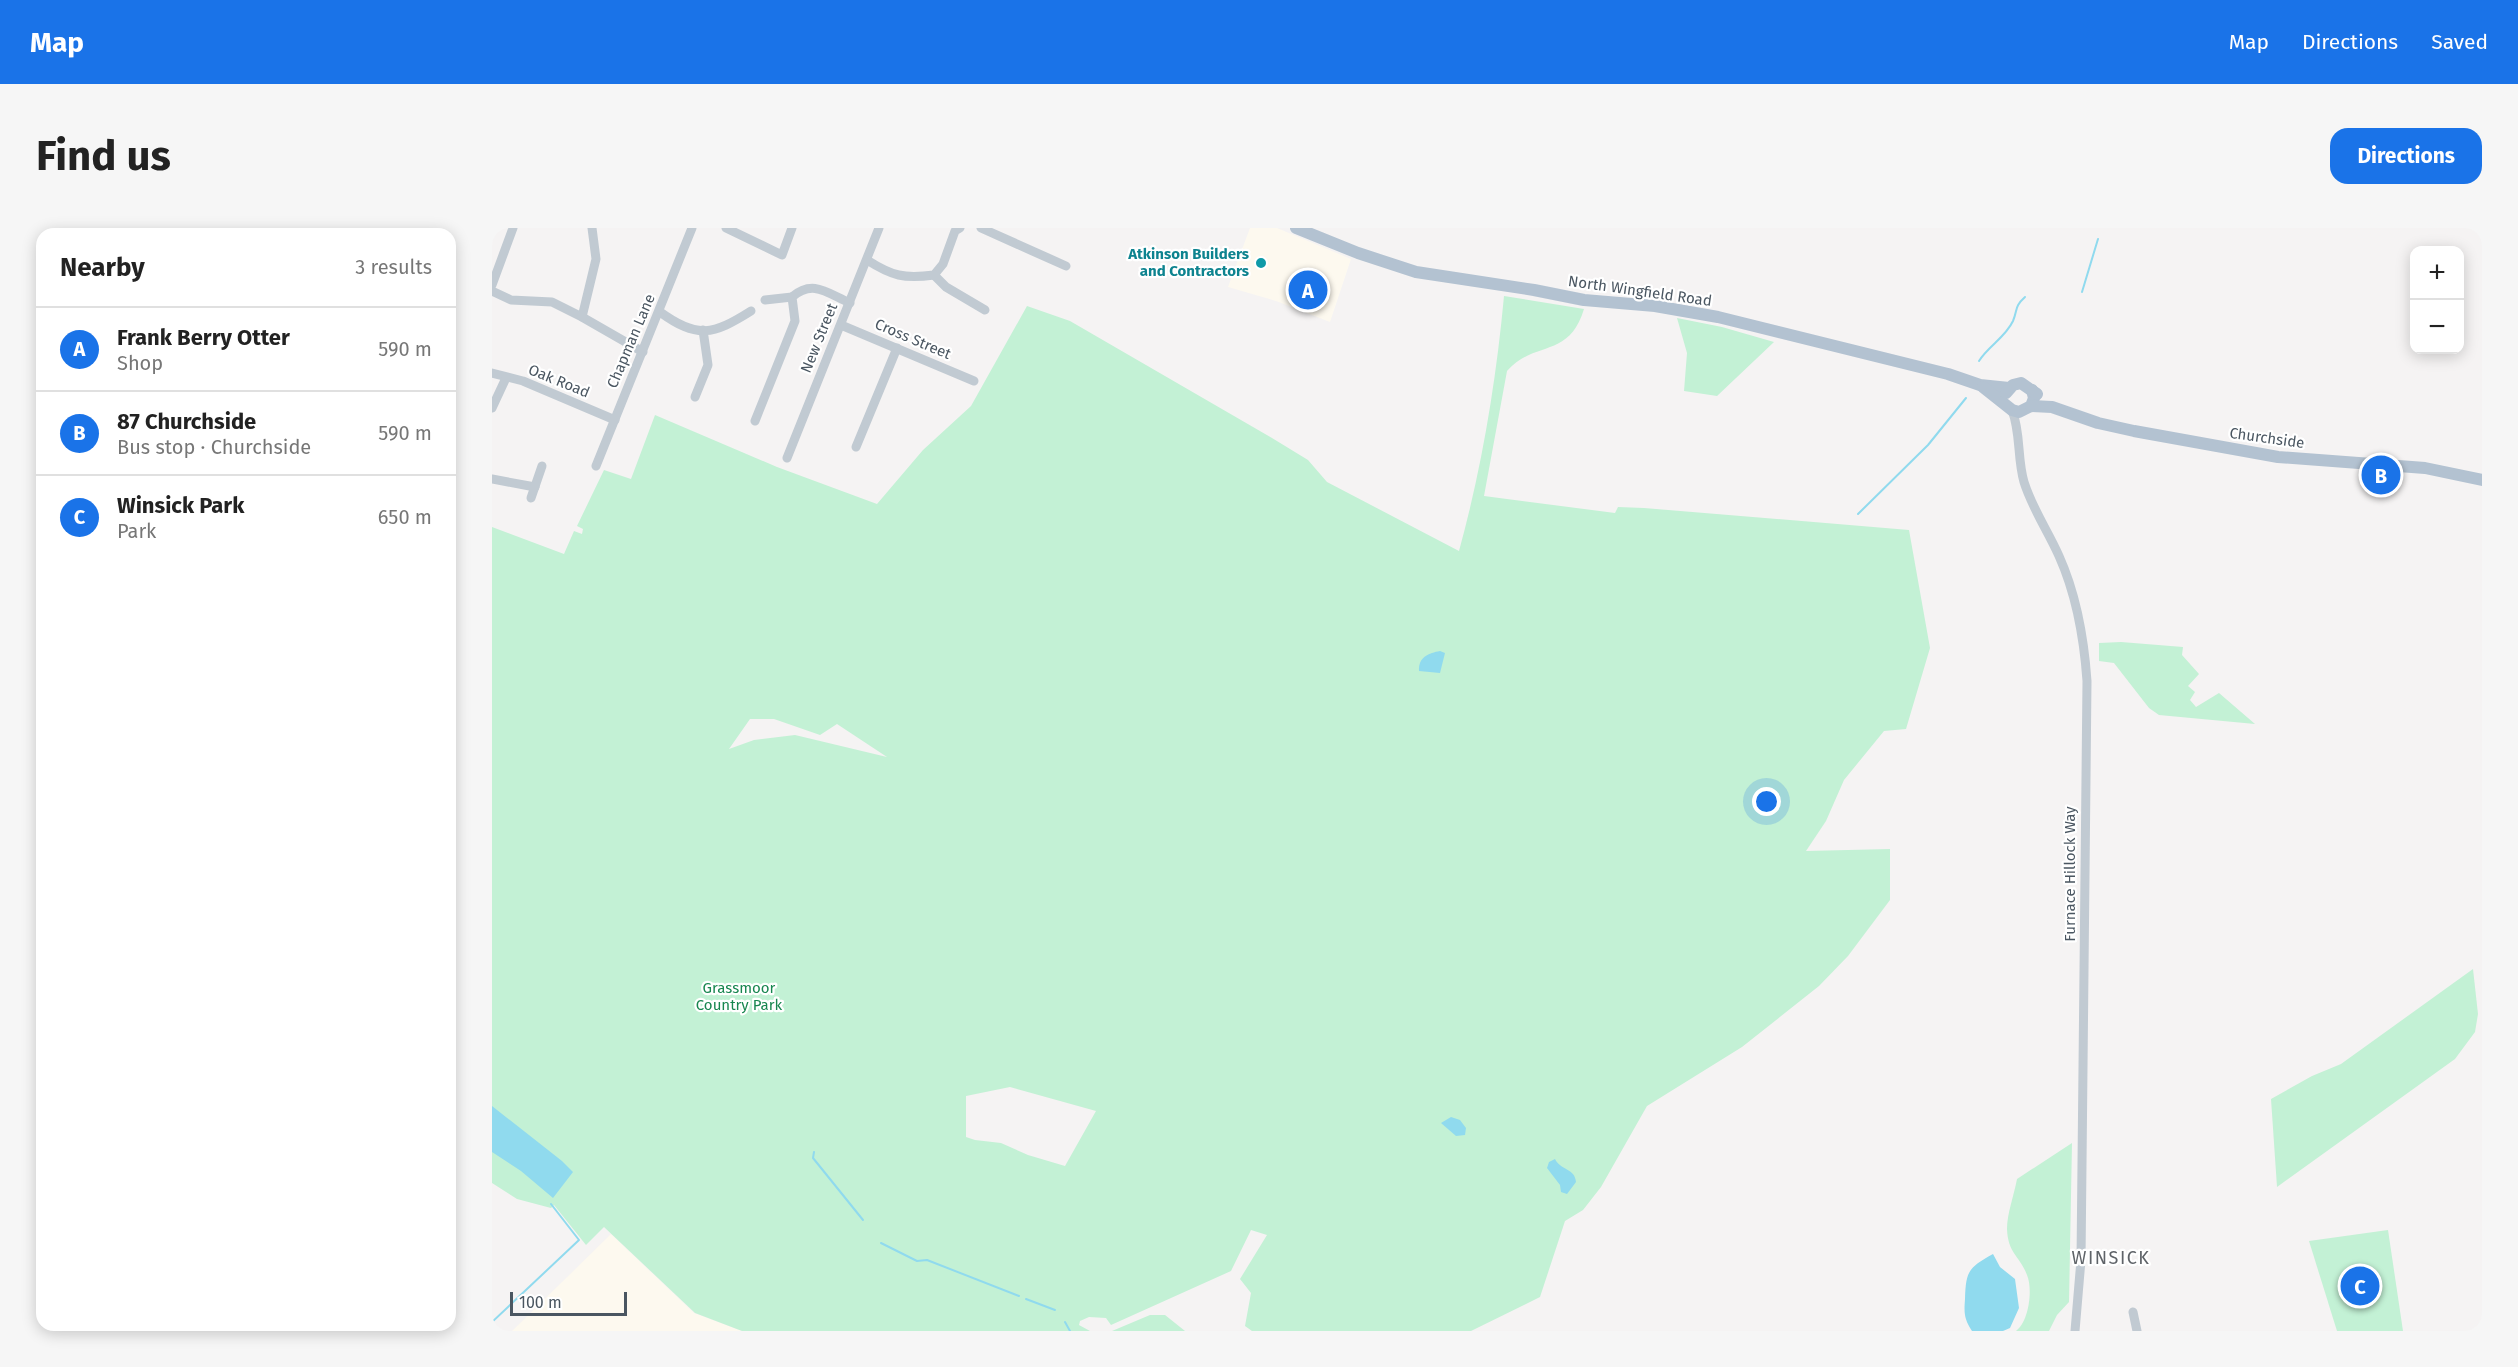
<!DOCTYPE html>
<html lang="en">
<head>
<meta charset="utf-8">
<style>
	:root { --surface:#fff; --page:#f6f6f6; --text:#222; --muted:#767676; --line:#e0e0e0; --accent:#1a73e8 }
	body { margin:0; font-family:"Fira Sans",sans-serif; background:var(--page); color:var(--text) }
	.controls { position:absolute; right:18px; top:18px; display:grid; overflow:hidden; border-radius:12px; box-shadow:0 3px 15px #0003 }
	.controls button { width:54px; height:54px; display:grid; place-items:center; padding:0; border:0; border-bottom:2px solid var(--line); background:var(--surface); color:var(--text); font:30px sans-serif }
	.scale { position:absolute; left:18px; bottom:15px; width:117px; box-sizing:border-box; padding-left:6px; border:3px solid #4a5661; border-top:0; font-size:16px; line-height:21px; white-space:nowrap; color:#4a5661; -webkit-text-stroke:4px #fff; paint-order:stroke }
	.you { position:absolute; left:1275px; top:574px; width:21px; height:21px; margin:-15px; border:4px solid #fff; border-radius:50%; background:#1a73e8; box-shadow:0 0 0 9px #1a73e833 }
	.badge { display:grid; place-items:center; width:39px; height:39px; border-radius:50%; background:var(--accent); color:#fff; font-size:20px; font-weight:700 }
	.pin { position:absolute; translate:-50% -50%; border:3px solid #fff; box-shadow:0 2px 6px #0006 }
	.list { margin:0; padding:0; list-style:none }
	h2 { display:flex; justify-content:space-between; align-items:center; height:78px; margin:0; padding:0 24px; font-size:26px }
	h2 small { font-size:20px; font-weight:400; color:var(--muted) }
	.list li { display:grid; grid-template-columns:39px 1fr auto; gap:18px; align-items:center; box-sizing:border-box; height:84px; padding:0 24px; border-top:2px solid var(--line) }
	.list b { display:block; font-size:22px; white-space:nowrap }
	.list p { margin:0; font-size:20px; white-space:nowrap; color:var(--muted) }
	.list em { font-size:20px; font-style:normal; color:var(--muted) }
	.map { position:relative; flex:none; width:1990px; height:1103px; overflow:hidden; border-radius:18px }
	header { display:flex; align-items:center; gap:36px; box-sizing:border-box; height:84px; padding:0 30px; background:var(--accent); color:#fff }
	header strong { font-size:28px }
	nav { display:flex; gap:33px; margin-inline-start:auto; font-size:21px }
	.intro { display:flex; align-items:center; justify-content:space-between; box-sizing:border-box; height:144px; padding:0 36px }
	h1 { margin:0; font-size:42px }
	.button { padding:15px 27px; border-radius:18px; background:var(--accent); color:#fff; font-size:21px; font-weight:700 }
	main { display:flex; gap:36px; padding:0 36px }
	aside { flex:1; background:var(--surface); border-radius:18px; box-shadow:0 3px 15px #0003 }
	.map>svg:first-child { display:block }
	.commercial { fill:#fdf9ef }
	.green { fill:#c3f1d5; fill-rule:evenodd }
	.water { fill:#90daee }
	.lines { fill:none; stroke-linecap:round; stroke-linejoin:round }
	.stream { stroke:#90daee; stroke-width:2 }
	.minor { stroke:#c1cad2; stroke-width:9 }
	.major { stroke:#b3c2d1; stroke-width:12 }
	.culture-dot { fill:#0f9aa8; stroke:#fff; stroke-width:2 }
	.labels { text-anchor:middle; dominant-baseline:central; stroke-width:4.5; stroke-linejoin:round; paint-order:stroke }
	.culture-label { font-size:15px; font-weight:bold; fill:#0d838f; stroke:#fff; text-anchor:end }
	.street-label { font-size:15px; fill:#4a5661; stroke:#fff }
	.park-label { font-size:15px; fill:#17864f; stroke:#fff }
	.quarter-label { font-size:18px; letter-spacing:1.5px; fill:#5f6368; stroke:#fff }
</style>
</head>
<body>
<header>
<strong>Map</strong>
<nav><a>Map</a><a>Directions</a><a>Saved</a></nav>
</header>
<div class="intro"><h1>Find us</h1><a class="button">Directions</a></div>
<main>
<aside>
<h2>Nearby<small>3 results</small></h2>
<ul class="list">
<li><span class="badge">A</span><div><b>Frank Berry Otter</b><p>Shop</p></div><em>590 m</em></li>
<li><span class="badge">B</span><div><b>87 Churchside</b><p>Bus stop · Churchside</p></div><em>590 m</em></li>
<li><span class="badge">C</span><div><b>Winsick Park</b><p>Park</p></div><em>650 m</em></li>
</ul>
</aside>
<div class="map">
<svg width="1990" height="1103" viewBox="0 0 1990 1103">
	<rect width="100%" height="100%" fill="#f5f3f3"/>
	<!-- commercial -->
	<g class="commercial">
		<path d="M758,0H785L859,31L838,94L784,73L736,59Z"/>
		<path d="M119,1006L202,1085L250,1103H20Z"/>
	</g>
	<!-- green -->
	<g class="green">
		<path d="M1012,68L1092,81C1077,131 1042,112 1015,143L992,268L1123,285L1126,279L1152,280L1417,302L1438,420L1414,501L1392,503L1352,552L1334,593L1314,623L1398,621V672L1356,728L1327,758L1250,819L1155,878L1109,959L1091,982L1073,993L1048,1069L979,1103H760L753,1098L759,1065L748,1051L775,1007L759,1002L739,1043L619,1097L614,1090L597,1089L588,1093L587,1097L598,1103H250L203,1085L112,999L94,1017L62,977L59,980L25,971L0,955V299L72,326L82,303L90,306L91,301L85,298L112,242L139,251L163,187L285,239L385,276L431,222L479,178L535,78L578,93L780,210L816,232L835,254L967,323C990,239 1004,154 1012,68ZM258,491H282L328,507L345,496L395,529L303,507L262,512L237,521ZM518,859L604,883L573,938L536,927L509,915L483,912L474,909V868Z"/>
		<path d="M1185,90L1230,99L1282,114L1225,168L1192,163L1195,125Z"/>
		<path d="M1629,414L1691,419L1690,427L1707,446L1696,458L1703,464L1698,472L1704,479L1727,465L1763,496L1667,487L1657,480L1622,435L1607,433V415Z"/>
		<path d="M1981,741L1986,786L1983,804L1963,831L1785,959L1779,871L1820,848L1849,836Z"/>
		<path d="M1580,915L1577,1074L1565,1087L1557,1103H1524C1537,1094 1541,1061 1535,1047C1528,1028 1516,1026 1515,1001C1515,986 1522,967 1525,951Z"/>
		<path d="M1896,1002L1911,1103H1845L1817,1013Z"/>
		<path d="M658,1087H673L693,1103H620Z"/>
	</g>
	<!-- water -->
	<g class="water">
		<path d="M948,423L953,425L948,445L927,443C926,429 937,425 948,423Z"/>
		<path d="M0,878L70,933L81,944L61,970L29,943L0,924Z"/>
		<path d="M959,889L968,892L974,900L973,907L964,908L949,895Z"/>
		<path d="M1063,931C1068,942 1083,940 1084,954L1075,966L1069,964L1068,957L1055,940L1057,934Z"/>
		<path d="M1501,1026L1508,1039L1523,1051L1527,1080L1518,1100L1511,1103H1480C1472,1091 1472,1085 1473,1071C1474,1043 1476,1040 1501,1026Z"/>
	</g>
	<g class="lines">
		<!-- stream -->
		<g class="stream">
			<path d="M1590,64L1606,11"/>
			<path d="M1487,133C1496,118 1513,110 1521,93C1526,81 1522,79 1533,69"/>
			<path d="M1366,286L1436,217L1474,170"/>
			<path d="M322,924L321,930L371,992"/>
			<path d="M389,1015L425,1033L435,1032L527,1068"/>
			<path d="M534,1071L563,1082"/>
			<path d="M0,1094L87,1012L59,976"/>
			<path d="M573,1094L578,1103"/>
		</g>
		<!-- minor -->
		<g class="minor">
			<path d="M234,0L290,27L300,0"/>
			<path d="M489,0L574,38"/>
			<path d="M375,32C400,48 412,51 442,47L451,36L463,3L468,0"/>
			<path d="M442,47L454,59L493,82"/>
			<path d="M0,57L21,0"/>
			<path d="M0,63L19,72L60,74L90,89L151,124"/>
			<path d="M273,72L300,69"/>
			<path d="M168,84C205,111 221,107 259,83"/>
			<path d="M90,89L104,31L100,0"/>
			<path d="M349,97L482,153"/>
			<path d="M0,145L31,153L123,192"/>
			<path d="M203,169L216,137L211,102"/>
			<path d="M0,180L14,150"/>
			<path d="M1520,182C1529,205 1525,230 1532,254C1540,280 1556,303 1567,328C1585,368 1592,410 1595,453L1589,1032L1583,1103"/>
			<path d="M263,193L303,93L300,69C321,51 335,65 358,75"/>
			<path d="M364,219L405,120"/>
			<path d="M295,230L387,0"/>
			<path d="M104,238L200,0"/>
			<path d="M0,251L43,259"/>
			<path d="M39,270L50,238"/>
			<path d="M1641,1084L1645,1103"/>
		</g>
		<!-- major -->
		<g class="major">
			<path d="M804,0L866,25L924,44L1042,62L1092,72L1163,78L1226,89L1456,146L1488,157L1517,160"/>
			<path d="M1491,159L1520,182L1527,184L1539,178L1542,170L1540,162"/>
			<path d="M1514,165L1521,157L1529,155L1545,166"/>
			<path d="M1539,178L1560,179L1606,195L1642,203L1786,229L1933,240L1990,252"/>
		</g>
	</g>
	<!-- markers -->
	<circle class="culture-dot" cx="769" cy="35" r="6"/>
	<g class="labels">
		<!-- culture labels -->
		<g class="culture-label">
			<text x="757" y="26">Atkinson Builders<tspan x="757" dy="17">and Contractors</tspan></text>
		</g>
		<!-- street labels -->
		<g class="street-label">
			<text transform="translate(1148 63) rotate(8)">North Wingfield Road</text>
			<text transform="translate(327 110) rotate(-68)">New Street</text>
			<text transform="translate(421 111) rotate(23)">Cross Street</text>
			<text transform="translate(139 113) rotate(-67)">Chapman Lane</text>
			<text transform="translate(67 153) rotate(22)">Oak Road</text>
			<text transform="translate(1775 210) rotate(8)">Churchside</text>
			<text transform="translate(1578 646) rotate(-90)">Furnace Hillock Way</text>
		</g>
		<!-- park labels -->
		<g class="park-label">
			<text x="247" y="760">Grassmoor<tspan x="247" dy="17">Country Park</tspan></text>
		</g>
		<!-- quarter labels -->
		<g class="quarter-label">
			<text x="1619" y="1030">WINSICK</text>
		</g>
	</g>
</svg>
<div class="controls">
<button>+</button>
<button>−</button>
</div>
<div class="scale">100 m</div>
<div class="you"></div>
<div class="pin badge" style="left:816px;top:62px">A</div>
<div class="pin badge" style="left:1889px;top:247px">B</div>
<div class="pin badge" style="left:1868px;top:1058px">C</div>
</div>
</main>
</body>
</html>
